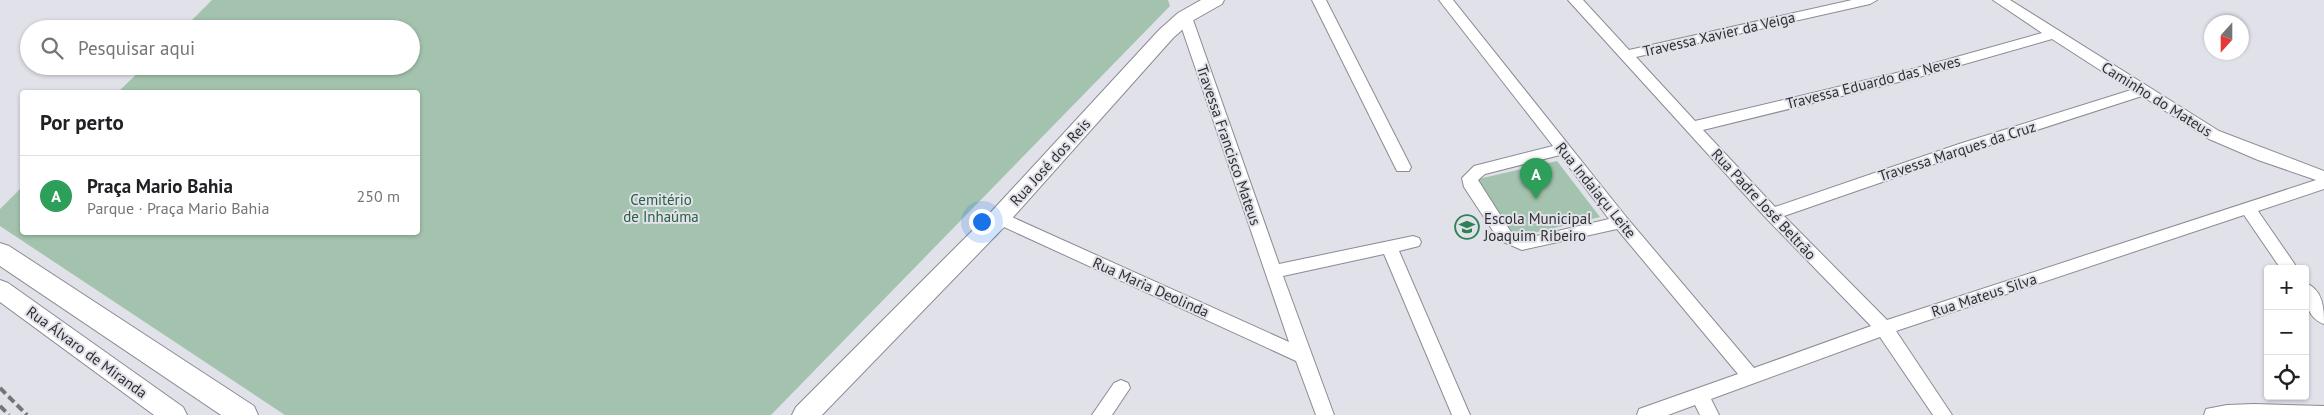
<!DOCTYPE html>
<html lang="pt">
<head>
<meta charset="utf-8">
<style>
	:root { --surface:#fff; --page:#f2f2f2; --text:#202124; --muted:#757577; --line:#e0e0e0; --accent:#1a73e8 }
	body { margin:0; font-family:"PT Sans",sans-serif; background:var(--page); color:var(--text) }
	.controls { position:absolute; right:15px; bottom:15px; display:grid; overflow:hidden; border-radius:5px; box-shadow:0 1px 4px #0004 }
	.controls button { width:45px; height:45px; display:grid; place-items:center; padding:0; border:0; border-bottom:1px solid var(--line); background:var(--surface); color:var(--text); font:25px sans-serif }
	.compass { position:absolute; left:2204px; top:15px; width:45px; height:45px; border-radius:50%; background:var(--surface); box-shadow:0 1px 4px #0004; rotate:201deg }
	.you { position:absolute; left:981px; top:221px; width:18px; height:18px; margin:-12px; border:4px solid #fff; border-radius:50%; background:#1a73e8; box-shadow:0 0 0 8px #1a73e833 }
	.badge { display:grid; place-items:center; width:32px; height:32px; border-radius:50%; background:var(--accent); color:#fff; font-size:16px; font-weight:700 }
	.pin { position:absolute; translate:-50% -41px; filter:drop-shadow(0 1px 2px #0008) }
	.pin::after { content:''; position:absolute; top:26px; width:18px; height:15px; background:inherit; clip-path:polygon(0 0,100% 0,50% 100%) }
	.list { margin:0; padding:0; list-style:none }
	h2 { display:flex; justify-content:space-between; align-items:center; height:65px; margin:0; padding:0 20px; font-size:21px }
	h2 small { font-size:16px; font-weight:400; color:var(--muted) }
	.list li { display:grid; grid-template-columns:32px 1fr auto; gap:15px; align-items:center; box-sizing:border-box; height:80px; padding:0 20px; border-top:1px solid var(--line) }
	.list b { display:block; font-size:19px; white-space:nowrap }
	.list p { margin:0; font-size:16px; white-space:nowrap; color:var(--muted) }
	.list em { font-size:16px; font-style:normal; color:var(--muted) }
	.icon { flex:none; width:28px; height:28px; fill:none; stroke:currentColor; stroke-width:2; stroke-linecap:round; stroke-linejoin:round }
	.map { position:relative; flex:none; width:2324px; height:415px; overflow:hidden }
	.search { position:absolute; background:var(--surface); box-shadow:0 1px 4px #0004; left:20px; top:20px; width:400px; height:55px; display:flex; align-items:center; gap:12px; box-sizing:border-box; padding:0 18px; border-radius:28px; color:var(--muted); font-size:19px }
	.panel { position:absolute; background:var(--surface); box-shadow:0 1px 4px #0004; left:20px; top:90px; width:400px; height:145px; border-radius:5px }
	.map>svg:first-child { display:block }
	.green { fill:#a3c3ae }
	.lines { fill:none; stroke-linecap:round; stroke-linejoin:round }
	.street-casing { stroke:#8b8b93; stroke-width:2 }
	.secondary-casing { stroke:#8b8b93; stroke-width:2 }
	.primary-casing { stroke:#8b8b93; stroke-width:2 }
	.street { fill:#fff; fill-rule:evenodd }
	.secondary { fill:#fff; fill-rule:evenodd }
	.primary { fill:#fff; fill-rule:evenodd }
	.rail { stroke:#747479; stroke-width:4; stroke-dasharray:8 4; stroke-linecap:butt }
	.labels { text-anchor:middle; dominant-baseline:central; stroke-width:4; stroke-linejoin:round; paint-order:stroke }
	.street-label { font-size:15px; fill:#2f2f32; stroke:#e1e1ea }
	.park-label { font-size:15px; fill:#296041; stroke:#e1e1ea }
	.poi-label { font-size:15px; fill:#2f2f32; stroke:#e1e1ea; text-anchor:start }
</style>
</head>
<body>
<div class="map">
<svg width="2324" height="415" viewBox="0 0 2324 415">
	<rect width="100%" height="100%" fill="#e1e1ea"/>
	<!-- green -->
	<g class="green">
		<path d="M212,0H1168L1170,6L771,415H285L0,226V209L22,187V232H418V92H118L145,66H411V29H183Z"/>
		<path d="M1557,161L1600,217L1513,238L1474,180Z"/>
	</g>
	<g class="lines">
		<!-- street casing -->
		<g class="street-casing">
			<g id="street">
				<path d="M1312,0H1326L1411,167L1409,171H1397L1395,167Z"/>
				<path d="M1439,0H1453L1627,218L1754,368L1871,326L1766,218L1568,0H1583L1629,50L1852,0H1877L1870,4L1636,57L1695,121L1917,68L2042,33L1993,0H2010L2219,131L2324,171V189L2258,211L2298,269H2281L2244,215L1896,331L1952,415H1933L1880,337L1711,399L1719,415H1700L1695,405L1668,415H1637L1639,409L1738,374L1617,229L1522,250L1499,240L1464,187L1462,178L1474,166L1553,146ZM2052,39L2131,90L1959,144L1775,207L1703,130L1919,77ZM2142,96L2209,139L2258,160L2316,180L1887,320L1784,216L1969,152ZM1560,155L1609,219L1532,237L1524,238L1511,232L1478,180L1485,174Z"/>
				<path d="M1185,13L1192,17L1279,264L1413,236L1419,238L1421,242L1419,246L1399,251L1470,415H1452L1384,254L1283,276L1334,415H1316L1296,361L993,222L991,218L993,214H1005L1289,342L1178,17Z"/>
				<path d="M2305,283C2323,289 2324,308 2324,324C2306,318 2305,299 2305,283Z"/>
				<path d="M1121,380L1128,383L1130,388L1112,415H1092L1114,383Z"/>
				<path d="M2254,404L2324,406V415H2204L2206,409L2227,405Z"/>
			</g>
		</g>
		<!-- secondary casing -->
		<g class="secondary-casing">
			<g id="secondary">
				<path d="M1201,0H1224L1222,4L1192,21L1173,38L1007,224L822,415H792L796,407L991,212L1159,30L1178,13Z"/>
				<path d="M0,280L8,283L183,407L187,415H154L0,302Z"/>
			</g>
		</g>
		<!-- primary casing -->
		<g class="primary-casing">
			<path id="primary" d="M0,243L9,246L254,406L258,415H221L0,266Z"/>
		</g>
		<!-- street -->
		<use href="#street" class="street"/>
		<!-- secondary -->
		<use href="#secondary" class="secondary"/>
		<!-- primary -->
		<use href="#primary" class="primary"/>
		<!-- rail -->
		<g class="rail">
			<path d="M0,388L27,415"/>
			<path d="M0,406L9,415"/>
		</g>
	</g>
	<!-- icons -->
	<defs>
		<g id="school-ring" transform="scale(1.25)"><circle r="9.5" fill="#e1e1ea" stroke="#2d8356" stroke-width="1.5"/><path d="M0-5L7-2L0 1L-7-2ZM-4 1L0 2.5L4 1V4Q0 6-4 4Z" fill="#2d8356"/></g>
	</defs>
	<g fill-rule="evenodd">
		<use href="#school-ring" x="1467" y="227"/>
	</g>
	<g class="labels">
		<!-- street labels -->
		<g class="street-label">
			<text transform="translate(1719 34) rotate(-13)">Travessa Xavier da Veiga</text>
			<text transform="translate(1873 82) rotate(-14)">Travessa Eduardo das Neves</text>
			<text transform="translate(2157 99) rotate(32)">Caminho do Mateus</text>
			<text transform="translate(1229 145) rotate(71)">Travessa Francisco Mateus</text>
			<text transform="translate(1957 151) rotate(-18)">Travessa Marques da Cruz</text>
			<text transform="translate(1050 162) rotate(-48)">Rua José dos Reis</text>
			<text transform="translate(1596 190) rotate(51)">Rua Indaiaçu Leite</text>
			<text transform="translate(1764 204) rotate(47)">Rua Padre José Beltrão</text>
			<text transform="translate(1151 287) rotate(24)">Rua Maria Deolinda</text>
			<text transform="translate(1984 295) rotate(-18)">Rua Mateus Silva</text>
			<text transform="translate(87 352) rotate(36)">Rua Álvaro de Miranda</text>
		</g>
		<!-- park labels -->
		<g class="park-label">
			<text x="661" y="199">Cemitério<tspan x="661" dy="17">de Inhaúma</tspan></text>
		</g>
		<!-- poi labels -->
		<g class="poi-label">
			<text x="1484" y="218">Escola Municipal<tspan x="1484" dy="17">Joaquim Ribeiro</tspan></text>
		</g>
	</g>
</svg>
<div class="controls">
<button>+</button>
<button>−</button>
<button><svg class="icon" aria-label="locate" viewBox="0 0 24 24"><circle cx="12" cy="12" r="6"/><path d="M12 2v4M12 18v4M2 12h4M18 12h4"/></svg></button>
</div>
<svg class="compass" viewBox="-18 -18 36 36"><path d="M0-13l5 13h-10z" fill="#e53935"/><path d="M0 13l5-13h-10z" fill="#757577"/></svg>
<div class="you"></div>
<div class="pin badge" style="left:1536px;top:199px;background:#2e9e5b">A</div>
<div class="search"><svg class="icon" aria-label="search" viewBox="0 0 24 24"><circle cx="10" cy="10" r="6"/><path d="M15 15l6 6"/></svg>Pesquisar aqui</div>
<section class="panel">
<h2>Por perto<small></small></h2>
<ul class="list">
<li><span class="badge" style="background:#2e9e5b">A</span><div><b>Praça Mario Bahia</b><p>Parque · Praça Mario Bahia</p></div><em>250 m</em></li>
</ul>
</section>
</div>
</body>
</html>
